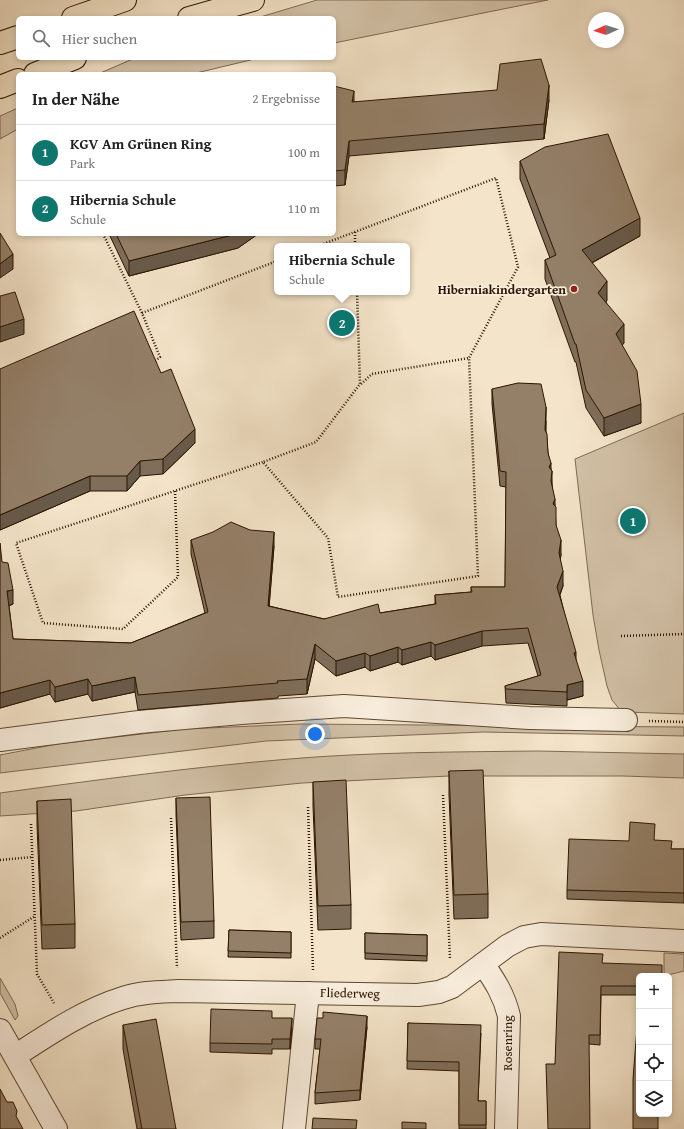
<!DOCTYPE html>
<html lang="de">
<head>
<meta charset="utf-8">
<style>
	:root { --surface:#fff; --page:#f6f6f6; --text:#222; --muted:#767676; --line:#e0e0e0; --accent:#0f766e }
	body { margin:0; font-family:"Gentium Book Plus",serif; background:var(--page); color:var(--text) }
	.controls { position:absolute; right:12px; bottom:12px; display:grid; overflow:hidden; border-radius:6px; box-shadow:0 2px 6px #0003 }
	.controls button { width:36px; height:36px; display:grid; place-items:center; padding:0; border:0; border-bottom:1px solid var(--line); background:var(--surface); color:var(--text); font:20px sans-serif }
	.compass { position:absolute; left:588px; top:12px; width:36px; height:36px; border-radius:50%; background:var(--surface); box-shadow:0 2px 6px #0003; rotate:267deg }
	.you { position:absolute; left:315px; top:734px; width:14px; height:14px; margin:-10px; border:3px solid #fff; border-radius:50%; background:#1a73e8; box-shadow:0 0 0 6px #1a73e833 }
	.badge { display:grid; place-items:center; width:26px; height:26px; border-radius:50%; background:var(--accent); color:#fff; font-size:13px; font-weight:700 }
	.pin { position:absolute; translate:-50% -50%; border:2px solid #fff; box-shadow:0 1px 4px #0006 }
	.popup { position:absolute; left:274px; top:243px; width:136px; height:52px; box-sizing:border-box; display:grid; place-content:center; border-radius:6px; background:var(--surface); filter:drop-shadow(0 1px 3px #0005); font-size:13px; white-space:nowrap; color:var(--muted) }
	.popup b { font-size:15px; color:var(--text) }
	.popup::after { content:''; position:absolute; left:50%; top:100%; margin-left:-8px; border:8px solid transparent; border-top-color:var(--surface) }
	.list { margin:0; padding:0; list-style:none }
	h2 { display:flex; justify-content:space-between; align-items:center; height:52px; margin:0; padding:0 16px; font-size:17px }
	h2 small { font-size:13px; font-weight:400; color:var(--muted) }
	.list li { display:grid; grid-template-columns:26px 1fr auto; gap:12px; align-items:center; box-sizing:border-box; height:56px; padding:0 16px; border-top:1px solid var(--line) }
	.list b { display:block; font-size:15px; white-space:nowrap }
	.list p { margin:0; font-size:13px; white-space:nowrap; color:var(--muted) }
	.list em { font-size:13px; font-style:normal; color:var(--muted) }
	.icon { flex:none; width:22px; height:22px; fill:none; stroke:currentColor; stroke-width:2; stroke-linecap:round; stroke-linejoin:round }
	.map { position:relative; flex:none; width:684px; height:1129px; overflow:hidden }
	.search { position:absolute; background:var(--surface); box-shadow:0 2px 6px #0003; left:16px; top:16px; width:320px; height:44px; display:flex; align-items:center; gap:10px; box-sizing:border-box; padding:0 14px; border-radius:6px; color:var(--muted); font-size:15px }
	.panel { position:absolute; background:var(--surface); box-shadow:0 2px 6px #0003; left:16px; top:72px; width:320px; height:164px; border-radius:6px }
	.map>svg:first-child { display:block }
	.green { fill:#d2c1a7; stroke:#7e6a54 }
	.lines { fill:none; stroke-linecap:round; stroke-linejoin:round }
	.minor-casing { stroke:#5d4832; stroke-width:24 }
	.major-casing { stroke:#2b1400; stroke-width:24 }
	.path { stroke:#2b1400; stroke-width:2.5; stroke-dasharray:1 2; stroke-linecap:butt }
	.minor { stroke:#f8eddc; stroke-width:22 }
	.major { stroke:#f4e4c9; stroke-width:22 }
	.wall { fill:#7f6e5a; stroke:#2b1400 }
	.shaded-wall { fill:#685a4a; stroke:#2b1400 }
	.building { fill:#948069; stroke:#2b1400 }
	.poi-dot { fill:#8f2418; stroke:#f8eddc; stroke-width:1.5 }
	.labels { text-anchor:middle; dominant-baseline:central; stroke-width:3.5; stroke-linejoin:round; paint-order:stroke }
	.poi-label { font-size:13px; font-weight:bold; fill:#2b1400; stroke:#f8eddc; text-anchor:end }
	.street-label { font-size:13px; fill:#2b1400; stroke:#f8eddc }
</style>
</head>
<body>
<div class="map">
<svg width="684" height="1129" viewBox="0 0 684 1129">
	<rect width="100%" height="100%" fill="#f4e4c9"/>
	<filter id="stains"><feTurbulence type="fractalNoise" baseFrequency=".005" numOctaves="4"/><feColorMatrix values="0 0 0 0 .2 0 0 0 0 .09 0 0 0 0 .02 0 0 0 .5 -.17"/></filter>
	<radialGradient id="worn" r=".72"><stop offset=".6" stop-color="#630" stop-opacity="0"/><stop offset="1" stop-color="#630" stop-opacity=".3"/></radialGradient>
	<!-- green -->
	<g class="green">
		<path d="M317,0H548L334,43V18H257Z"/>
		<path d="M135,58H259L192,74H98Z"/>
		<path d="M18,108V129L0,139V116Z"/>
		<path d="M684,413V714L626,712L621,711L612,700L607,686L599,650L593,615L575,459Z"/>
		<path d="M301,724L684,727V736L483,732L266,741L0,773V755L57,744L184,729Z"/>
		<path d="M538,751L684,754V778L623,776H449L302,783L185,795L76,811L0,816V793C96,780 193,767 289,759C372,752 455,752 538,751Z"/>
		<path d="M664,953L684,954V971L664,976Z"/>
		<path d="M0,978L15,1004L18,1016L15,1020L0,993Z"/>
	</g>
	<g class="lines">
		<!-- minor casing -->
		<g class="minor-casing">
			<g id="minor">
				<path d="M0,740L139,722L241,713L344,706L529,718L626,720"/>
				<path d="M483,964C495,981 504,995 509,1016L506,1129"/>
				<path d="M0,1030L56,1129"/>
				<path d="M15,1056C49,1034 84,1010 123,998C141,992 159,992 178,991L418,995L439,992L452,987L507,946L524,937L541,934L684,941"/>
				<path d="M294,1129L308,993"/>
			</g>
		</g>
		<!-- major casing -->
		<g class="major-casing">
			<g id="major">
				<path d="M73,18L125,0"/>
				<path d="M189,18L253,0"/>
				<path d="M0,43L18,37"/>
				<path d="M35,74L75,58"/>
				<path d="M0,87L18,80"/>
			</g>
		</g>
		<!-- path -->
		<g class="path">
			<path d="M355,232V246"/>
			<path d="M103,234L142,313L160,357L154,362"/>
			<path d="M318,246L496,178L518,267L469,358L478,576L338,597L328,538L263,462L316,442L360,384L357,292"/>
			<path d="M142,313L277,261"/>
			<path d="M361,384L372,374L469,358"/>
			<path d="M175,491L178,577L123,629L43,623L16,543L263,462"/>
			<path d="M621,636L684,634"/>
			<path d="M649,721L684,722"/>
			<path d="M443,795L450,959"/>
			<path d="M308,807L313,970"/>
			<path d="M171,818L177,968"/>
			<path d="M31,824L37,974L54,1003"/>
			<path d="M0,860L33,857"/>
			<path d="M0,938L35,916"/>
		</g>
		<!-- minor -->
		<use href="#minor" class="minor"/>
		<!-- major -->
		<use href="#major" class="major"/>
	</g>
	<!-- wall -->
	<g class="wall">
		<path d="M334,86L354,102L549,100L544,139L349,156L345,185L334,186Z"/>
		<path d="M520,161L640,236L592,263L607,300L606,302L624,343L622,345L641,423L604,436L586,408L576,362H575L545,279V260L550,258L520,179Z"/>
		<path d="M109,234H258L238,248L129,276Z"/>
		<path d="M161,373L195,443L163,474L140,476L127,491H90L0,530Z"/>
		<path d="M492,389L546,421V431L548,453L551,470L552,487L555,506L556,526L561,555L560,559L563,586L560,595L576,661L583,696L567,700V706L506,703L505,686L538,676L528,643L482,646L435,660L431,656L402,665L398,662L370,671L365,667L336,676L315,659L307,694L278,696V698L138,710L135,692L92,701L88,694L55,702L50,694L0,708L2,562L13,604L9,606L13,639L131,643L205,613L191,554V540L274,546L269,606L324,619L380,613L435,604V595L471,592V587H505L506,487L500,486L492,404Z"/>
		<path d="M449,771L488,894V918L454,919L449,795Z"/>
		<path d="M313,782L351,905V929L318,930L313,806Z"/>
		<path d="M176,798L214,921V938L181,940L176,815Z"/>
		<path d="M37,801L75,924V948L42,949L37,825Z"/>
		<path d="M654,840L672,849H684V903L567,899V890L629,841Z"/>
		<path d="M229,930L291,932V958L228,957Z"/>
		<path d="M365,933L427,935V961L365,959Z"/>
		<path d="M603,964L639,976V998L638,995H601L600,1045L589,1044L555,1064Z"/>
		<path d="M272,1018L292,1028L290,1049H272V1054L210,1052V1043Z"/>
		<path d="M408,1023L481,1033L478,1101H486V1129H459V1071L407,1069Z"/>
		<path d="M123,1025L176,1129H137L123,1049Z"/>
		<path d="M367,1027L360,1100L315,1104V1093L320,1049H315V1039Z"/>
	</g>
	<!-- shaded-wall -->
	<g class="shaded-wall">
		<path d="M549,85V100L544,139V124Z"/>
		<path d="M354,91V105L352,102Z"/>
		<path d="M349,141V156L345,185V170Z"/>
		<path d="M640,218V236L582,268V250Z"/>
		<path d="M236,234H258L238,248L129,276V261Z"/>
		<path d="M13,254V269L0,278V264Z"/>
		<path d="M607,281V300L598,311V293Z"/>
		<path d="M24,319V334L0,342V327Z"/>
		<path d="M624,324V343L616,353V334Z"/>
		<path d="M641,404V423L604,436V418Z"/>
		<path d="M546,407V421L545,444V430Z"/>
		<path d="M195,429V443L163,474V459Z"/>
		<path d="M140,461V476L127,491V476Z"/>
		<path d="M551,463V477L552,471V486L551,496L549,467Z"/>
		<path d="M90,476V491L0,530V515Z"/>
		<path d="M555,499V514L553,504Z"/>
		<path d="M274,532V546L268,620V606Z"/>
		<path d="M561,540V555L559,568V553Z"/>
		<path d="M563,571V586L557,601V587Z"/>
		<path d="M13,590V604L7,606V591Z"/>
		<path d="M482,631V646L435,660V645Z"/>
		<path d="M431,642V656L402,665V650Z"/>
		<path d="M315,644V659L307,694V679Z"/>
		<path d="M398,647V662L370,671V656Z"/>
		<path d="M576,652V666L574,653Z"/>
		<path d="M365,653V667L336,676V661Z"/>
		<path d="M135,677V692L92,701V686Z"/>
		<path d="M88,679V694L55,702V687Z"/>
		<path d="M50,680V694L0,708V693Z"/>
		<path d="M583,681V696L567,700V685Z"/>
		<path d="M367,1016V1027L360,1100V1090Z"/>
		<path d="M292,1018V1028L290,1049V1039Z"/>
	</g>
	<!-- building -->
	<g class="building">
		<path d="M541,59L549,85L544,124L349,141L345,170L334,171V86L354,91L352,102L497,90L500,64Z"/>
		<path d="M608,134L640,218L582,250L607,281L598,293L624,324L616,334L637,371L641,404L604,418L586,390L576,344H575L545,260L556,255L520,161L545,147Z"/>
		<path d="M0,233L13,254L0,264Z"/>
		<path d="M116,234H236L129,261Z"/>
		<path d="M15,292L24,319L0,327V296Z"/>
		<path d="M134,311L161,373L171,369L195,429L163,459L140,461L127,476H90L0,515V369Z"/>
		<path d="M518,383L541,384L546,407L545,430L547,434L548,453L551,463L549,467L552,471L551,481L555,499L553,504L556,507V525L561,540L559,553L563,571L557,587L576,652L574,653L583,681L567,685V692L506,689L505,686L541,675L528,628L482,631L435,645L431,642L402,650L398,647L370,656L365,653L336,661L315,644L307,679L277,681L278,683L138,695L135,677L92,686L88,679L55,687L50,680L0,693V543L2,562L8,563L13,590L7,591L13,639L131,643L208,612L191,540L213,532L231,522L250,530L274,532L268,606L324,619L378,604L380,613L436,604L435,595L472,592L471,587H505L506,472L500,471L492,389Z"/>
		<path d="M483,770L488,894L454,895L449,771Z"/>
		<path d="M346,780L351,905L318,906L313,782Z"/>
		<path d="M210,797L214,921L181,922L176,798Z"/>
		<path d="M71,799L75,924L42,925L37,801Z"/>
		<path d="M630,822L655,824L654,840L672,841L671,849H684V893L567,890L569,839L629,841Z"/>
		<path d="M229,930L291,932V953L228,951Z"/>
		<path d="M365,933L427,935V956L365,953Z"/>
		<path d="M559,952L603,954L602,963L662,965V976H639V988L638,986H601L600,1035H589L590,1129H548L546,1064H555Z"/>
		<path d="M211,1009L272,1011V1018H292L290,1039H272V1044L210,1043Z"/>
		<path d="M323,1012L367,1016L360,1090L315,1093L321,1039H315L317,1018H323Z"/>
		<path d="M156,1019L176,1129H142L123,1025Z"/>
		<path d="M408,1023L481,1025L478,1101H486V1125H459V1062L407,1061Z"/>
		<path d="M637,1028H639V1114H653V1115H658V1129H633V1079Z"/>
		<path d="M0,1089L7,1102H13L17,1111L16,1116L23,1129H0Z"/>
		<path d="M313,1118L357,1120L356,1129H312Z"/>
		<path d="M402,1122L426,1123V1129H402Z"/>
	</g>
	<!-- markers -->
	<circle class="poi-dot" cx="574" cy="289" r="4"/>
	<g class="labels">
		<!-- poi labels -->
		<g class="poi-label">
			<text x="566" y="289">Hiberniakindergarten</text>
		</g>
		<!-- street labels -->
		<g class="street-label">
			<text transform="translate(350 993) rotate(1)">Fliederweg</text>
			<text transform="translate(507 1043) rotate(-90)">Rosenring</text>
		</g>
	</g>
	<rect width="100%" height="100%" filter="url(#stains)"/>
	<rect width="100%" height="100%" fill="url(#worn)"/>
</svg>
<div class="controls">
<button>+</button>
<button>−</button>
<button><svg class="icon" aria-label="locate" viewBox="0 0 24 24"><circle cx="12" cy="12" r="6"/><path d="M12 2v4M12 18v4M2 12h4M18 12h4"/></svg></button>
<button><svg class="icon" aria-label="layers" viewBox="0 0 24 24"><path d="M12 4l9 5-9 5-9-5zM3 14l9 5 9-5"/></svg></button>
</div>
<svg class="compass" viewBox="-18 -18 36 36"><path d="M0-13l5 13h-10z" fill="#e53935"/><path d="M0 13l5-13h-10z" fill="#767676"/></svg>
<div class="you"></div>
<div class="pin badge" style="left:633px;top:521px">1</div>
<div class="pin badge" style="left:342px;top:323px">2</div>
<div class="popup"><b>Hibernia Schule</b>Schule</div>
<div class="search"><svg class="icon" aria-label="search" viewBox="0 0 24 24"><circle cx="10" cy="10" r="6"/><path d="M15 15l6 6"/></svg>Hier suchen</div>
<section class="panel">
<h2>In der Nähe<small>2 Ergebnisse</small></h2>
<ul class="list">
<li><span class="badge">1</span><div><b>KGV Am Grünen Ring</b><p>Park</p></div><em>100 m</em></li>
<li><span class="badge">2</span><div><b>Hibernia Schule</b><p>Schule</p></div><em>110 m</em></li>
</ul>
</section>
</div>
</body>
</html>
